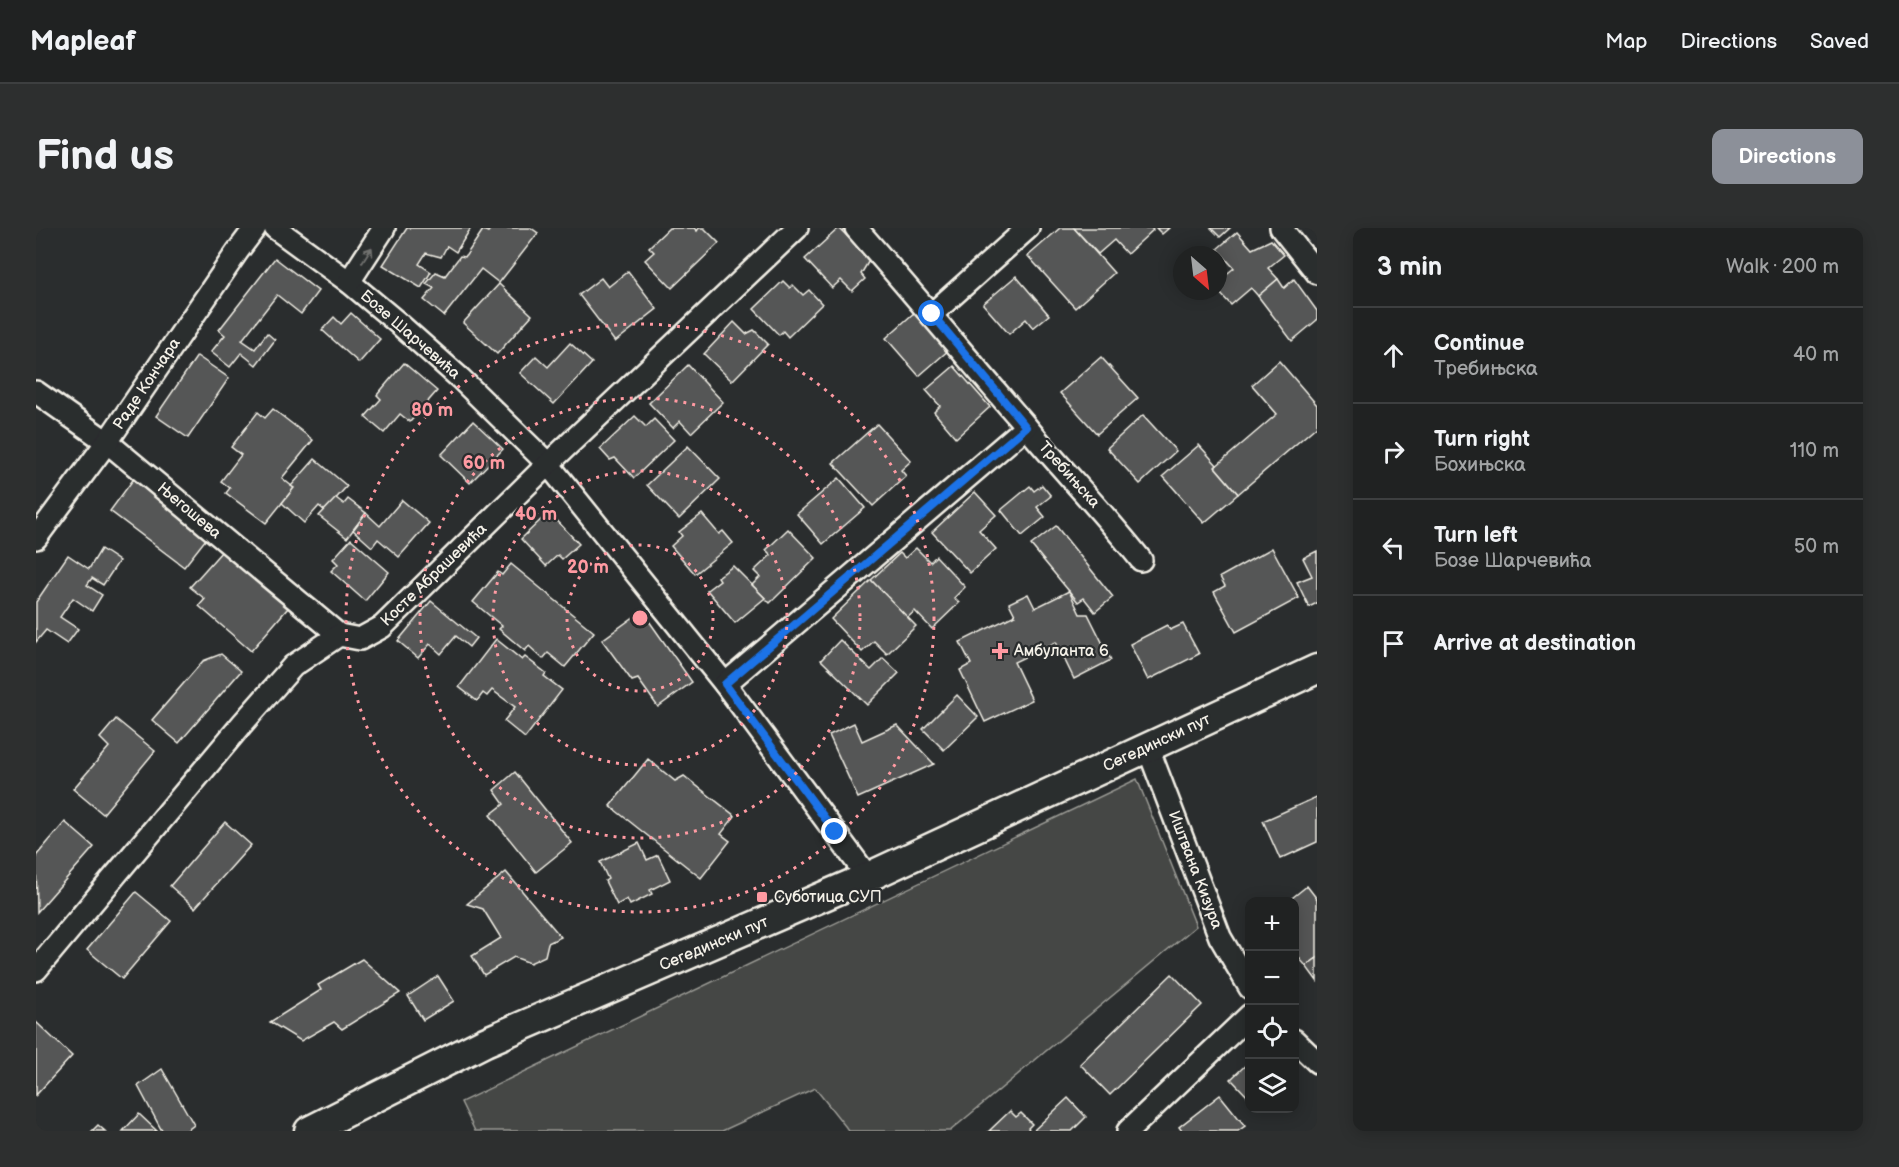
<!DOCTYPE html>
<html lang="en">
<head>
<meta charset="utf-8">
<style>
	:root { --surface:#202222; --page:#2d2f2f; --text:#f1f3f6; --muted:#a2a4a5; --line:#3d3f40; --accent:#8c9099 }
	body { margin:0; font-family:"Balsamiq Sans",sans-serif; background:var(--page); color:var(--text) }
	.controls { position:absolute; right:18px; bottom:18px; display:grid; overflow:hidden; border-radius:12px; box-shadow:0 3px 15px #0003 }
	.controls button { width:54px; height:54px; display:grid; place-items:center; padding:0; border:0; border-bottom:2px solid var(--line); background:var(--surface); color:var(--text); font:30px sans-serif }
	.compass { position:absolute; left:1137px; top:18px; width:54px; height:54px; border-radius:50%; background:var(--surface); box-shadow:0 3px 15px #0003; rotate:152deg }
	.stop { position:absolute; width:18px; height:18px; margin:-14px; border:4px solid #1a73e8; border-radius:50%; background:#fff }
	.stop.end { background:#1a73e8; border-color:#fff; box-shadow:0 2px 6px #0008 }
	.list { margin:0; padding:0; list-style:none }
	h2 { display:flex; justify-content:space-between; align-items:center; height:78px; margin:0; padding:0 24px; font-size:26px }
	h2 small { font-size:20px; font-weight:400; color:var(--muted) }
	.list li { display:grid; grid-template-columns:39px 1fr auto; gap:18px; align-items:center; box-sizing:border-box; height:96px; padding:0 24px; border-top:2px solid var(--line) }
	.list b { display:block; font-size:22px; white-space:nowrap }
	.list p { margin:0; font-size:20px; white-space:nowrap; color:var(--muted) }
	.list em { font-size:20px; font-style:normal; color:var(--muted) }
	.icon { flex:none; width:33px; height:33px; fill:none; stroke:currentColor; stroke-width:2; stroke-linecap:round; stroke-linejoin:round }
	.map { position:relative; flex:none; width:1281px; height:903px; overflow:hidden; border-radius:12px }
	header { display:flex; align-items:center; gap:36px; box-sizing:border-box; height:84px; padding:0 30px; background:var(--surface); border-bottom:2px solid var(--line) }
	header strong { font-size:28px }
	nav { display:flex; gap:33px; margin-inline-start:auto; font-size:21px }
	.intro { display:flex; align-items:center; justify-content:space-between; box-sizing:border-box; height:144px; padding:0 36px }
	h1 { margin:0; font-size:42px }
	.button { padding:15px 27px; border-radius:12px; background:var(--accent); color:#fff; font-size:21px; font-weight:700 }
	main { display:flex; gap:36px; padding:0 36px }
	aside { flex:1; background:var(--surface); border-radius:12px; box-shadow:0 3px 15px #0003 }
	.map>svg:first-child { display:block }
	.green { fill:#444645; stroke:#9c9c96; stroke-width:1.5 }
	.building { fill:#555756; stroke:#f4f1e8; stroke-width:1.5 }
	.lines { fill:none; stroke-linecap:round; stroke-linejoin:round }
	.street-casing { stroke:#f4f1e8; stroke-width:26 }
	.secondary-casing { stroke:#f4f1e8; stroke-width:33 }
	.street { stroke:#2a2d2e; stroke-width:21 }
	.secondary { stroke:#2a2d2e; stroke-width:28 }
	.oneway { stroke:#71726f }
	.route { stroke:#1a73e8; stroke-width:8 }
	.ring { fill:none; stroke:#ff9aa2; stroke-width:3; stroke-dasharray:3 6 }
	.poi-dot { fill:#ff9aa2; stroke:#2a2d2e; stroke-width:2 }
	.labels { text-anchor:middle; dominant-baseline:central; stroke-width:4.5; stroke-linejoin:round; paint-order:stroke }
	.street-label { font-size:16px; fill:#f4f1e8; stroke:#2a2d2e }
	.poi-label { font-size:16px; fill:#f4f1e8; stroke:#2a2d2e; text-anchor:start }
	.centre { fill:#ff9aa2; stroke:#2a2d2e; stroke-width:3 }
	.ring-label { font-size:18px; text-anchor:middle; font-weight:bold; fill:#ff9aa2; stroke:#2a2d2e; stroke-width:4.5; stroke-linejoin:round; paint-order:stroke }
</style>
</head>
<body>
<header>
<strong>Mapleaf</strong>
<nav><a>Map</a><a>Directions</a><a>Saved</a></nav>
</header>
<div class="intro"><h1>Find us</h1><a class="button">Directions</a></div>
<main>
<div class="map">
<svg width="1281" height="903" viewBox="0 0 1281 903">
	<rect width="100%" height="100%" fill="#2a2d2e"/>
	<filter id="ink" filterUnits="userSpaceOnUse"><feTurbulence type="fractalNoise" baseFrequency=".0167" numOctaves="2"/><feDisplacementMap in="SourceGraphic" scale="12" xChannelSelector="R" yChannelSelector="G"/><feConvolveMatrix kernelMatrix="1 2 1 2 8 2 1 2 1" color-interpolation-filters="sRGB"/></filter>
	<g filter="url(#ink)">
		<!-- green -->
		<path class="green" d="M1101,551L1160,698L914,903H813L779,860L686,903H439L425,874Z"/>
		<!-- building -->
		<g class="building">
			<path d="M371,0H435L420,24L411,18L405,29L390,25L383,36L395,44L385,60L347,37Z"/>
			<path d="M455,0H495L502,5L463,55L445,41L408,88L388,72L398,60L390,56L400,44L409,48L424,28L429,29L447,2L452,4Z"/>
			<path d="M633,0H658L661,3L663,0H668L683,15L636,60L609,32L618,24L613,19Z"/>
			<path d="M803,0L834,31L825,46L829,51L816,63L805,52L796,60L769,31Z"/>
			<path d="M1024,0H1038L1078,45L1039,80L992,28Z"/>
			<path d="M1038,0H1115L1117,2L1091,26L1078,12L1062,26Z"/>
			<path d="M1120,0H1133L1126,6Z"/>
			<path d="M1175,0H1194L1184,9Z"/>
			<path d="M1201,4L1216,21L1235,12L1248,27L1232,40L1242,51L1222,68L1215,60L1195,77L1182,63V53L1198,40L1181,21Z"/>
			<path d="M239,30L282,63L265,86L241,67L206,112L219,121L231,105L239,112L220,137L205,125L194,139L175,124L189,107L183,102Z"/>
			<path d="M592,43L621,81L579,114L543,67L565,50L572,59Z"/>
			<path d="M980,48L1013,87L997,100L990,91L973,106L947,76Z"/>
			<path d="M1242,51L1248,60L1258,51L1281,83V92L1256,113L1222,68Z"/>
			<path d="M747,53L754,60L757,57L767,67L773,62L786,76L752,109L747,103L743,107L718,81Z"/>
			<path d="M463,56L496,87L461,126L427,95Z"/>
			<path d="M880,83L914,121L883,148L850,110Z"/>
			<path d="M315,85L344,111L323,135L286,102L298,89L305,96Z"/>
			<path d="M698,94L710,106L718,102L732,116L696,153L668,126Z"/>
			<path d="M534,115L556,135L518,176L484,145L500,128L512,139Z"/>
			<path d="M161,128L193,150L152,210L120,188Z"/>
			<path d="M1065,129L1102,170L1061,206L1024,165Z"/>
			<path d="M1243,133L1281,177V198L1202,266L1179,239L1241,186L1216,157Z"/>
			<path d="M368,135L401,163L374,194L364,186L348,205L329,189L345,171L341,167Z"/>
			<path d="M652,137L687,174L655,205L644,193L637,200L613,175Z"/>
			<path d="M918,138L954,179L920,210L898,184L904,178L890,162Z"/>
			<path d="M237,181L277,212L246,250L258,260L230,295L190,265L194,260L185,253L205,227L195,219L222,184L229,190Z"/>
			<path d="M1107,187L1140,223L1104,256L1071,220Z"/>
			<path d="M599,188L610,199L618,191L638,212L598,250L579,230L574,232L564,221Z"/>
			<path d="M437,193L467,221L434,255L405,227Z"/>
			<path d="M841,196L875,233L865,242L870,248L837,278L797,235Z"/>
			<path d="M1163,217L1181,237L1179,239L1202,266L1168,295L1127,248Z"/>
			<path d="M652,218L684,251L643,291L611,257Z"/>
			<path d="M279,231L311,258L289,283L283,278L268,295L246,275L258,260L255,258Z"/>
			<path d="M99,249L174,306L148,339L74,283Z"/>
			<path d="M803,250L829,280L787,316L761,286Z"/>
			<path d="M1006,257L1015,268L1001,279L1009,289L986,308L965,282L994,258L998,263Z"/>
			<path d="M939,264L960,287L943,302L960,321L934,345L896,304Z"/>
			<path d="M300,270L308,276L312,271L330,285L311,310L283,288Z"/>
			<path d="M366,272L393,295L363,329L342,311L336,319L317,302L330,285L344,298Z"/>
			<path d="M513,284L543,316L526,331L522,327L510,338L485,311Z"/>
			<path d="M666,286L683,306L687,303L697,315L659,346L635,318L646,308L643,304Z"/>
			<path d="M1020,298L1077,369L1059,384L1048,370L1042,374L995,317Z"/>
			<path d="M752,301L780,330L734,375L716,357L724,349L718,343L735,327L730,322Z"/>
			<path d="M315,311L353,344L329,373L295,343L302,336L297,331Z"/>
			<path d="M880,320L894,334L900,328L929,359L918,370L923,375L896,401L879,383L871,390L835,352L864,325L869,330Z"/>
			<path d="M1236,320L1263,370L1200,404L1178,364L1189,358L1184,349Z"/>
			<path d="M65,321L83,333L67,357L56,350L51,357L66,367L56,383L37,370L24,389L42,401L31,416L10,402L0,414V374L32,327L53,341Z"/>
			<path d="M186,323L252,380L215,423L163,378L169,371L154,359Z"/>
			<path d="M1281,323V375L1273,379L1261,354L1276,348L1267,330Z"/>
			<path d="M475,336L558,404L529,439L512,425L507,431L493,418L489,423L463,401L466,398L437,374L462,344L466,347Z"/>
			<path d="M697,338L729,370L699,395L671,362L684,352L682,349Z"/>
			<path d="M835,352L880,398L851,426L838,413L826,424L795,391Z"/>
			<path d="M1033,363L1044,386H1052L1075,432L1038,451L1020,414L978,434L996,472L949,494L924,442L935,436L924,414L979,387L973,375L992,366L999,380Z"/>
			<path d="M395,373L440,410L433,419L420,408L405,426L394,416L382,430L362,413Z"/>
			<path d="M606,383L656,454L622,479L602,451L596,453L566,412Z"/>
			<path d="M1147,396L1163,426L1112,452L1094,416L1131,397L1134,402Z"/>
			<path d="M460,411L486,432L489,429L510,445L508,448L526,462L489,510L468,493L479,479L456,462L451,468L447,465L441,473L423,459Z"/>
			<path d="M804,412L835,442L847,430L863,445L831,477L785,432Z"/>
			<path d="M185,426L205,443L143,515L116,492L167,433Z"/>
			<path d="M921,467L942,489L908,522L887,501Z"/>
			<path d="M80,491L119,523L67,586L37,561L73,519L64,510Z"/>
			<path d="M818,495L826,513L861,497L898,536L822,570L793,507Z"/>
			<path d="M612,531L639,553L648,548L699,588L685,606L694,613L665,650L574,578Z"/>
			<path d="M479,544L536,615L500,644L454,587L468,576L458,562Z"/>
			<path d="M1281,569V614L1244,631L1227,593Z"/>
			<path d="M29,594L58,619L1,684L0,628Z"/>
			<path d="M189,594L215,617L159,680L134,658Z"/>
			<path d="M603,615L611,632L622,627L634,652L614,662L616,666L594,677L591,671L581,677L569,653L572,651L564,634Z"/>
			<path d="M470,644L525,709L512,715L509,728L494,735L478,729L448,747L436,728L465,710L447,681L431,676Z"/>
			<path d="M1271,658L1281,671V730L1270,738L1258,724V674H1251Z"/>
			<path d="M100,664L135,693L86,751L51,722Z"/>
			<path d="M1281,730V753L1270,738Z"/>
			<path d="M326,731L364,765L306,801L298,794L265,813L234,794L285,762L282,757Z"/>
			<path d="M1136,746L1166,777L1074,867L1044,836Z"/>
			<path d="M402,748L418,773L387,792L372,768Z"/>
			<path d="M0,794L36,828L0,867Z"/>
			<path d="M1214,833V871L1195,851Z"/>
			<path d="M126,841L158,897L150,903H126L102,858Z"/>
			<path d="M1184,867L1209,898L1202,903H1146L1143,899Z"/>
			<path d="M1032,870L1050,889L1036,903H999L998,902Z"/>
			<path d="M974,883L980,889L985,885L996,896L992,900L994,903H953Z"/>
			<path d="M103,886L121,903H87Z"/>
			<path d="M62,897L69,903H56Z"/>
		</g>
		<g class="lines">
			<!-- street casing -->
			<g class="street-casing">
				<g id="street">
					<path d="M239,0L313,54L362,95L425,151L512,236L689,456L832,649"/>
					<path d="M820,0C877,65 932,131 989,197C1027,243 1068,285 1105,332"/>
					<path d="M1245,0L1281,45"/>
					<path d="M313,54L348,0"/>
					<path d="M896,86L992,0"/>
					<path d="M0,164L71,214L303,407"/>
					<path d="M0,310L71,214L201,24L219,0"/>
					<path d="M689,456L990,199"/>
					<path d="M1112,520L1184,709L1214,760"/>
					<path d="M0,742L206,496L257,438L303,407L324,411L346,399L512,236L761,0"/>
					<path d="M1258,812L1281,834"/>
					<path d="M1092,903L1214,787"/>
				</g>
			</g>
			<!-- secondary casing -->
			<g class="secondary-casing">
				<path id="secondary" d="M273,903L449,814L832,649L1281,441"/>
			</g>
			<!-- street -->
			<use href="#street" class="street"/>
			<!-- secondary -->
			<use href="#secondary" class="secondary"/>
		</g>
		<!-- one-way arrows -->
		<defs><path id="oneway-shaft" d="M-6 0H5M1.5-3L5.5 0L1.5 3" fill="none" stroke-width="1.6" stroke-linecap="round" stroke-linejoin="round" transform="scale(1.5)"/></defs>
		<use class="oneway" href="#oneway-shaft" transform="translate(331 27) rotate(-57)"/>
	</g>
	<g class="lines" filter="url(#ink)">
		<!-- route -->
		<path class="route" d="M799,604L689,456L990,199L896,86"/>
	</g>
	<!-- distance rings -->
	<g class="ring">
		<circle cx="604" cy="390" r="73"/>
		<circle cx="604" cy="390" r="147"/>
		<circle cx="604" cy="390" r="220"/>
		<circle cx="604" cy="390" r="294"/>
	</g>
	<!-- markers -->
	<g class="poi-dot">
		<path d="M961 414h6v6h6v6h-6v6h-6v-6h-6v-6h6z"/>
		<rect x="720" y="663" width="12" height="12" rx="3"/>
	</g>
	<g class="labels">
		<!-- street labels -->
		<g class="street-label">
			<text transform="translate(374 107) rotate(41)">Бозе Шарчевића</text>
			<text transform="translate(111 156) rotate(-56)">Раде Кончара</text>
			<text transform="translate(1033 247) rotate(48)">Требињска</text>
			<text transform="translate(153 283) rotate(40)">Његошева</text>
			<text transform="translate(398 347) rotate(-44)">Косте Абрашевића</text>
			<text transform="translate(1121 515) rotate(-25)">Сегедински пут</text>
			<text transform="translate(1159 642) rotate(69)">Иштвана Кизура</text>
			<text transform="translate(678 716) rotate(-23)">Сегедински пут</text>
		</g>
		<!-- poi labels -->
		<g class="poi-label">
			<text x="978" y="423">Амбуланта 6</text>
			<text x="738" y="669">Суботица СУП</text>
		</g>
	</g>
	<circle cx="604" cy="390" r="9" class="centre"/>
	<g class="ring-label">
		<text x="396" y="188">80 m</text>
		<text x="448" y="241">60 m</text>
		<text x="500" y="292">40 m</text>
		<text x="552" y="345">20 m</text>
	</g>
</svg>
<div class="controls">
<button>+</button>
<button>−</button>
<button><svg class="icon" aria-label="locate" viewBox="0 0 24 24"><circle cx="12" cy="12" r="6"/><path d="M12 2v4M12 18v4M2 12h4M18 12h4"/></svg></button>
<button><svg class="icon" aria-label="layers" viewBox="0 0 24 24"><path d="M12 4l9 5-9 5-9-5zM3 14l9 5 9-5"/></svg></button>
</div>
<svg class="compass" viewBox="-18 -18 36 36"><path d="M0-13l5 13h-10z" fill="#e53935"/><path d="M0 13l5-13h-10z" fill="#a2a4a5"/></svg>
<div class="stop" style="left:896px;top:86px"></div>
<div class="stop end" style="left:799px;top:604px"></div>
</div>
<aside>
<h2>3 min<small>Walk · 200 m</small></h2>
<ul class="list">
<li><svg class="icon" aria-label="ahead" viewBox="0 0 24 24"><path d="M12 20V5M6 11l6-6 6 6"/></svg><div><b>Continue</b><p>Требињска</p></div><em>40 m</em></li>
<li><svg class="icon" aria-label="right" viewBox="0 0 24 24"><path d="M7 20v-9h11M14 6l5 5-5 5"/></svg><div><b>Turn right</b><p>Бохињска</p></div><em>110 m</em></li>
<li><svg class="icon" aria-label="left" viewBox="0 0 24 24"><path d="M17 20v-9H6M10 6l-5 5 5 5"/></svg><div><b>Turn left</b><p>Бозе Шарчевића</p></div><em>50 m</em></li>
<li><svg class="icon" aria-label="arrive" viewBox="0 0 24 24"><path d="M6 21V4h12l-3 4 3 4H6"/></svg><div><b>Arrive at destination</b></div></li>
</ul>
</aside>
</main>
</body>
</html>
